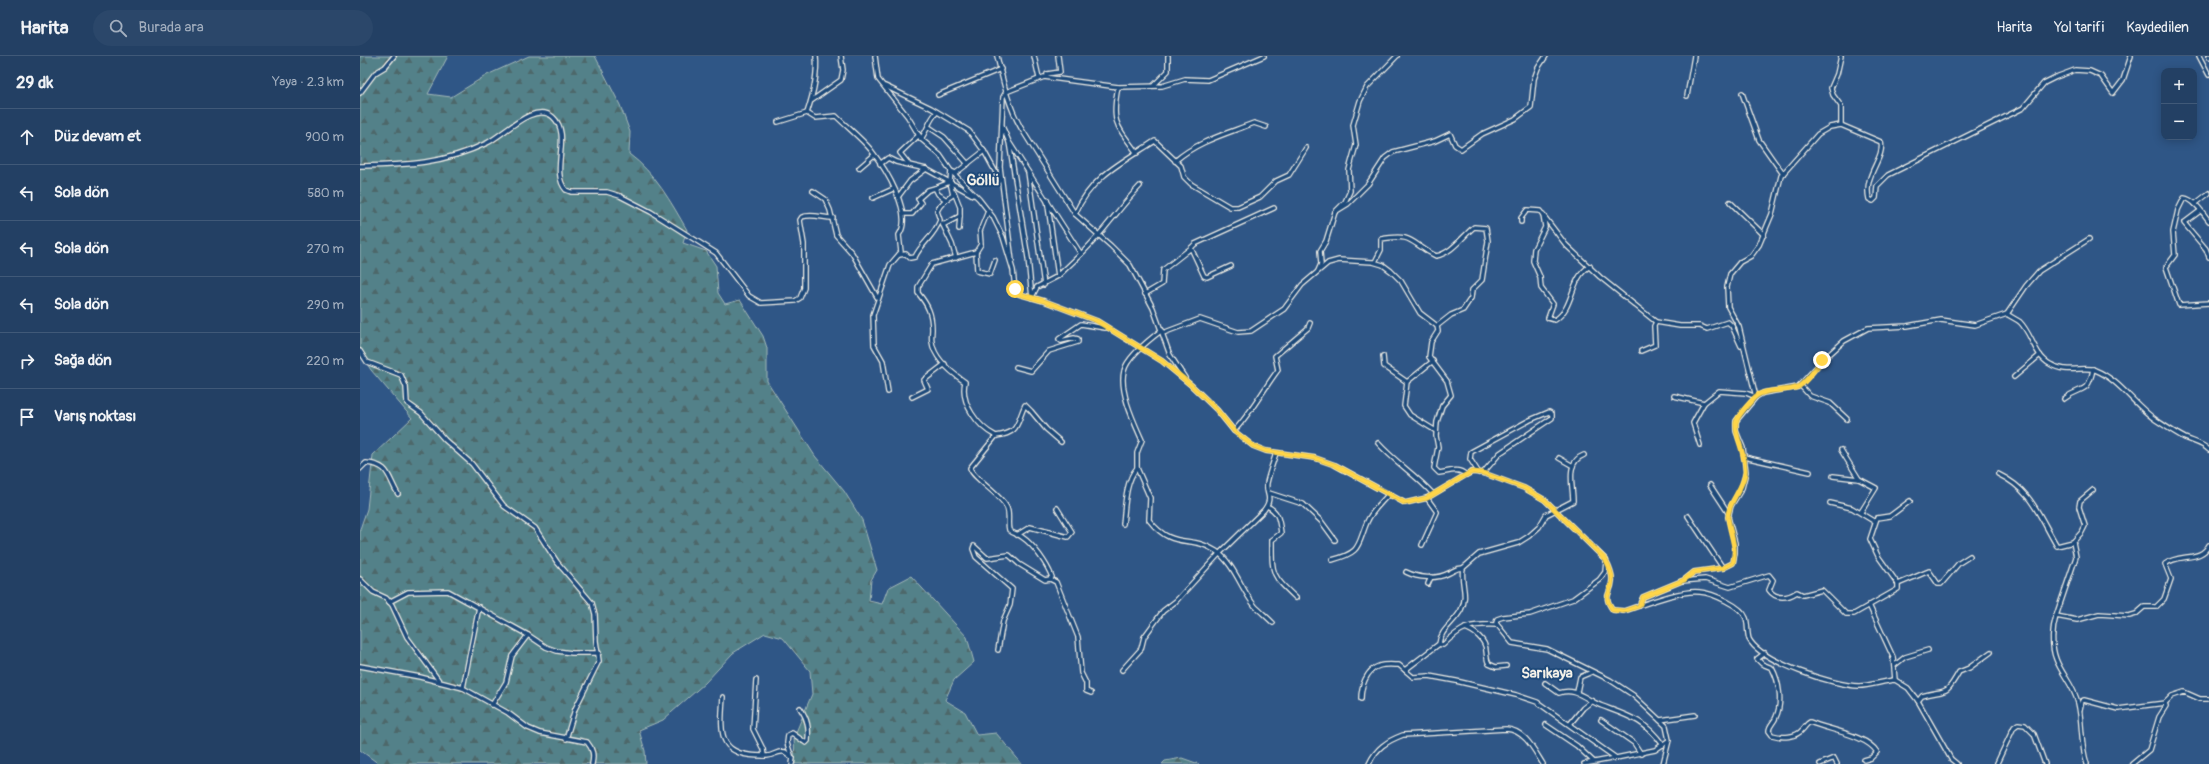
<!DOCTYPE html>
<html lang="tr">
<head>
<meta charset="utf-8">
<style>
	:root { --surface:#234064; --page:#2b476a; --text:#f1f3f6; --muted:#a3afbf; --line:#405978 }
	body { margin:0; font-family:Pangolin,sans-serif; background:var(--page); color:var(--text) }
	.controls { position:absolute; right:12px; top:12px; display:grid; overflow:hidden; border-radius:8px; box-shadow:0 2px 10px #0003 }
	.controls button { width:36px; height:36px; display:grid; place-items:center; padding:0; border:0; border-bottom:1px solid var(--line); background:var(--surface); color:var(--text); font:20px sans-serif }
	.stop { position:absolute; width:12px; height:12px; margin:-9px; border:3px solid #ffd54a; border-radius:50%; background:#fff }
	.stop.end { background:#ffd54a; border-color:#fff; box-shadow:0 1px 4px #0008 }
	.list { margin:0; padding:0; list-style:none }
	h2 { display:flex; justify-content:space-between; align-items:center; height:52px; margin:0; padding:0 16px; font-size:17px }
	h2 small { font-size:13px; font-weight:400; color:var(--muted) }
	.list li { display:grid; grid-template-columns:26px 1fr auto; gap:12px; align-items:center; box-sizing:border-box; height:56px; padding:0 16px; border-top:1px solid var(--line) }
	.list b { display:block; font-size:15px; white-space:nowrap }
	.list em { font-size:13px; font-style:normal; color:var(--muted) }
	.icon { flex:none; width:22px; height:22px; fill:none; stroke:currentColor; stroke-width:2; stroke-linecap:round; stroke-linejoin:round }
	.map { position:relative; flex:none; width:1849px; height:708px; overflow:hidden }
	header { display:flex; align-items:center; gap:24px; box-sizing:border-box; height:56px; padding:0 20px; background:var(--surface); border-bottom:1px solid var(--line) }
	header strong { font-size:19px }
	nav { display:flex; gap:22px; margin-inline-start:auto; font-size:14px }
	.search { width:280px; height:36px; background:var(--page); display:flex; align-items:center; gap:10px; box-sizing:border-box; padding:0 14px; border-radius:22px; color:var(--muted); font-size:15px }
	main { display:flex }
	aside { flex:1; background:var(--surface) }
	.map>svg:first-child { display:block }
	.forest { fill:url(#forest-firs); stroke:#a4b9b8 }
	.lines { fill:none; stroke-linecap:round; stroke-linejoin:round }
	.minor-casing { stroke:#f4f1e8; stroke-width:6 }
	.minor { stroke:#1f4a7a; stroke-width:3.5 }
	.route { stroke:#ffd54a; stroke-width:5 }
	.labels { text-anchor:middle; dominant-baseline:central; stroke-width:4; stroke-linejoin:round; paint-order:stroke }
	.quarter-label { font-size:15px; font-weight:bold; fill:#f4f1e8; stroke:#1f4a7a }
</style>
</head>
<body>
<header>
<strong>Harita</strong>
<div class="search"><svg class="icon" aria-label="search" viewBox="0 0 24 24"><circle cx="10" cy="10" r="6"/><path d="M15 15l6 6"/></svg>Burada ara</div>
<nav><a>Harita</a><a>Yol tarifi</a><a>Kaydedilen</a></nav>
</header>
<main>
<aside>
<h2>29 dk<small>Yaya · 2.3 km</small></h2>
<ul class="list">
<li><svg class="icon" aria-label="ahead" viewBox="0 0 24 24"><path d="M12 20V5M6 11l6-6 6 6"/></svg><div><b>Düz devam et</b></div><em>900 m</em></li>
<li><svg class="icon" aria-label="left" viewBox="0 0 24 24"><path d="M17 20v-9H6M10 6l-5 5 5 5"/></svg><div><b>Sola dön</b></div><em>580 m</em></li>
<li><svg class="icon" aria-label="left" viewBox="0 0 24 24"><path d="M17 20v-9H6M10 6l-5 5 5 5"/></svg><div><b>Sola dön</b></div><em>270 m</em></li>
<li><svg class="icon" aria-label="left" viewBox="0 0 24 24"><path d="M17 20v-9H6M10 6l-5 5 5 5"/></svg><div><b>Sola dön</b></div><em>290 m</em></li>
<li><svg class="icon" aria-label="right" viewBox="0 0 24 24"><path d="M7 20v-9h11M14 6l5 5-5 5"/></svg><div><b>Sağa dön</b></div><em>220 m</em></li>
<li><svg class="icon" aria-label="arrive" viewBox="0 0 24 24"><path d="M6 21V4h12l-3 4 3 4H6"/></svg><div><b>Varış noktası</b></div></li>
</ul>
</aside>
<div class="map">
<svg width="1849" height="708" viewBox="0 0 1849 708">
	<defs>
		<pattern id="forest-firs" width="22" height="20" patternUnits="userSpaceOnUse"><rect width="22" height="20" fill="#538189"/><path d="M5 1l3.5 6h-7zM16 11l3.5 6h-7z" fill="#4e676b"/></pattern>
	</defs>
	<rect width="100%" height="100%" fill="#2f5686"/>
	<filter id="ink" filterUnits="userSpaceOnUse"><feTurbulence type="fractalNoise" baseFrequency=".025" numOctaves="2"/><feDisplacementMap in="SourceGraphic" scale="8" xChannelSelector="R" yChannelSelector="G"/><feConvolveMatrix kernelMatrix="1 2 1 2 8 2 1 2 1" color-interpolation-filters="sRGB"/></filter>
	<g filter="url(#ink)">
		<!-- forest -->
		<g class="forest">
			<path d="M0,0H88L68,38L91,41L127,19L169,0H235L260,49L270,76L269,98C295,117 311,146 327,174L323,187L346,195L356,210L358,237L365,248L380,244L403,280L407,292V325L455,400L484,435L502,464L517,514L511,524L509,545L522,548L528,532L551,520L607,581L614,606L594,624L585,644L605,656L617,679L636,677L662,708H435L434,681L452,638L450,615L423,582L405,577L373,597L345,627L303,664L279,674L285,695L286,708H19L0,694V473L7,453L13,399L52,362L11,314L0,297Z"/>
			<path d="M822,702L839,708H802L805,705Z"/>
		</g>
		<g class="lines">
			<!-- minor casing -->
			<g class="minor-casing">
				<g id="minor">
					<path d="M515,0L518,23L548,61L561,83L580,99L591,115L619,143L633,161L643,181L653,214L655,233L659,238L684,245L737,265L802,305L831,329L857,354L874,375L893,390L906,395L955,402L975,409L1045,447L1067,442L1106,419L1112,416L1123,417L1164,432L1185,444L1246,504C1249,510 1253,518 1252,525C1251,539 1242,539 1253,554L1264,555C1282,549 1322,533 1340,536C1352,537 1382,550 1386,562C1388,568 1387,577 1389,583C1401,606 1475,630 1499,630C1510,630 1523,625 1535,624L1548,632L1558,645L1591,703L1597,708"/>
					<path d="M637,0C643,25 648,49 661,72L715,158L751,190L770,209L793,252L810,299L825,322"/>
					<path d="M674,0L679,22"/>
					<path d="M1481,0L1477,18L1471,32L1473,39L1481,50V69"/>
					<path d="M1839,0L1849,19"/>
					<path d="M1849,0V1"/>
					<path d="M687,21V18L700,16L698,0"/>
					<path d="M794,29L808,15V0"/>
					<path d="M525,30L571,52L609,75L624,95L640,124"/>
					<path d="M758,31C751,66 756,69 777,97"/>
					<path d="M0,37L15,17L25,11L34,0"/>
					<path d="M1382,37L1399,84L1423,118"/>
					<path d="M578,39L641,13"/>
					<path d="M1327,40L1334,0"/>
					<path d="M451,45L481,24L483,14L481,0"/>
					<path d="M447,57C453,39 458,19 456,0"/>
					<path d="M418,66L447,57L455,62L476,60C487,71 501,82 511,94C525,112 554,158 539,179L541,196L530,209L513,259L514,289L523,305L528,336"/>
					<path d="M642,70L649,86L668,202L672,242"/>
					<path d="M569,71L584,81L608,108"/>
					<path d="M561,83C568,73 569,64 577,56"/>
					<path d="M649,86L721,198C743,177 759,152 780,130"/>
					<path d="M815,105C838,85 866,78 894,67L906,71"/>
					<path d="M548,107L540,97L559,79"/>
					<path d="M520,108L528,102L536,106L566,113L613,139"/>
					<path d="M0,110C48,109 83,108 127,87C144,79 174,45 193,61C213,79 189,115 206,134L211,136H247L260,140L291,156L356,197L389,240L401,247L435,245L440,242L444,232V188L440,164L442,161C452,157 462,162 473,162"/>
					<path d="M499,112L514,99"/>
					<path d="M668,116L684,229"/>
					<path d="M575,132L590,126"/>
					<path d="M453,135L465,143L470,154L476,179L492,197L517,241"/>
					<path d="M538,141L550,125L566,113"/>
					<path d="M513,142L533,133"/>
					<path d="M687,143L698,220L721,198"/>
					<path d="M1370,146L1404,179"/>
					<path d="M1835,148L1849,137"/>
					<path d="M628,155L620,175L621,188L616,196L572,208L558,231V237C568,249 572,258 572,273C572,277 571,282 572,286C574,303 592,317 605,326C600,347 618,371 636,380L610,412C614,424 641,438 647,452C650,459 647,467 649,474C653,478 658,478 662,481C674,489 687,508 692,521L690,523"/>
					<path d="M1840,155L1824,167L1846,193L1849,201"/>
					<path d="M975,156L988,148L1008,128L1025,102L1033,96L1075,85L1090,78L1095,89L1101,93L1122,78L1155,63L1171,51L1174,23L1178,12L1186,0"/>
					<path d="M543,158H552L561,147L558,143L568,134L575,132L578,138L585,143"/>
					<path d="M715,158C732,120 761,107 795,85L821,110L824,121L831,128L870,151H878L900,141L916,125L929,119L946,92"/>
					<path d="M1183,158L1185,171L1174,193L1173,205L1180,221L1181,232L1193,248L1188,262L1195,264C1215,251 1209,223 1230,210"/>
					<path d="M1849,165C1843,157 1834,143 1824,142L1818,154L1813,176L1815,199L1806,211L1819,249L1849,247"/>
					<path d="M1161,166V162L1167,154L1180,155L1206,189L1240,221L1296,266L1320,270H1340L1347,273L1368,266L1372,270L1381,290"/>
					<path d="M582,167L592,188L596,202"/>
					<path d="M583,169L600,160V151L594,136"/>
					<path d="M599,173L600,160"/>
					<path d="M831,192L835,188L914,152"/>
					<path d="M616,196L617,215L630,218L635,204"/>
					<path d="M539,199L546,198L550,202L555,201C562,186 574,181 580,164L577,155C581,147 586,143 593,139L590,126L591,115L596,117L624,95"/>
					<path d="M652,205L640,111L643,41L646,36L684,21L758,31L802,30L825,23L848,24L904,0"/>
					<path d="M1015,206L1021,194V183C1055,177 1049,187 1076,200C1092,197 1102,181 1114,171L1126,172L1128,185L1122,224L1112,234L1111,242L1103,254L1091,259L1077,270"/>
					<path d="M958,215L961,208L960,195L966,185L975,156L985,146L990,135L989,114L996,89L993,69L1000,45L1007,31L1037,0"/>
					<path d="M785,238L802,228L803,214L831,192L844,220L847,221L871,210"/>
					<path d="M672,241L677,231L698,220"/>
					<path d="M1647,258L1666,230L1679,215L1729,183"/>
					<path d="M802,274C790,283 767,301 764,315C759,335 774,366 782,384L777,397V412L790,442L789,464C813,495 831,478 856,495C874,507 882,535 895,550C901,556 907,561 913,567"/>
					<path d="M803,277L840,263L878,276L891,275L924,253L942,229L968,207L979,204L995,205L1013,206L1023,209L1031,215L1041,225L1060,257L1077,270L1078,275L1071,286L1069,301L1087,325L1091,339L1082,350L1077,366L1076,380L1078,391L1074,412L1079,417C1089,416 1098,411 1106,419"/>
					<path d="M0,295L7,306L41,319L46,331L47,347L61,357L85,384L112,408L144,450L175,472L197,506L232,547L235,558L236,585L239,605L215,653L206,683"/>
					<path d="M1281,295L1295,289L1294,270L1296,266"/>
					<path d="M1023,300L1024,310L1047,326"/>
					<path d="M1073,305L1047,326L1044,350L1050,359L1076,375"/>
					<path d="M656,311L671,315L689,295L718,286V283L714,282L701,285L699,283L721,268L745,272"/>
					<path d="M1654,321L1680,299"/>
					<path d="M1440,329L1450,340L1470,347L1487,363"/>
					<path d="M1314,340L1344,347"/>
					<path d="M552,341L568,333L564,324L585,308"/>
					<path d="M1396,341L1379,271L1368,251L1367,231L1370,218L1380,206L1391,200L1399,189L1412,158L1421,120L1458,78L1470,71L1481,69L1521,86C1525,103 1503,118 1509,143L1513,145L1516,142L1517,130L1528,119L1663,52L1684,27L1696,21L1715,14L1730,15L1741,20L1753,37L1763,24L1771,0"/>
					<path d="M1704,343C1721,329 1728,340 1733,313"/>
					<path d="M874,375C891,357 903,334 918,314L915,300L948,272L950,267"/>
					<path d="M636,380C660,377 656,368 665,349L671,355L686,373L701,386"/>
					<path d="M1018,387C1035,406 1056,419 1073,438"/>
					<path d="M1340,389L1333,367L1344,347L1359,335L1386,337L1396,341"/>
					<path d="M1481,394L1499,423"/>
					<path d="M1384,401L1450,416"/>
					<path d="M1199,402L1213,410"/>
					<path d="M0,413L6,407C30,409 27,420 38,438"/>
					<path d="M1119,417L1110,403L1111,396L1170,364L1189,356L1192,358V362L1140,397L1123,417"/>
					<path d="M1638,418C1672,434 1679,460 1697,490L1713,486L1716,501L1696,560"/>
					<path d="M1473,420L1499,423L1516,432L1501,456"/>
					<path d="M1350,429L1369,458"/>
					<path d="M909,437L943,448L961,465L975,484"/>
					<path d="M1470,447L1492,452L1515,466"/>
					<path d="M907,450C919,456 919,464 921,477L912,484C912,519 911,518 936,542"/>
					<path d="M1328,460L1363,512"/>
					<path d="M763,468C765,452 765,425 777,412"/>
					<path d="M657,479L670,471L708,481L712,476L697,452"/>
					<path d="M1713,486L1722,476L1725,470L1719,451L1720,445L1733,434"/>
					<path d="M1062,489L1077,456L1067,442"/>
					<path d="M972,504C1002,496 997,490 1007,466C1011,456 1021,447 1028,439"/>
					<path d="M1246,505L1245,516L1239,524L1213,543L1170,558L1143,561L1137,563L1136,567L1152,587L1187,593L1250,624L1273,639L1306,670L1309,684L1303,708"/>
					<path d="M1046,516C1058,522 1076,524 1089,517C1095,514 1096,512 1103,512"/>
					<path d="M0,523L13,536L26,542L32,549L47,581L80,626"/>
					<path d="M1322,525L1345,523L1370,531L1409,519L1413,524L1409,534C1416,544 1428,542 1437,536L1443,539L1462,534L1486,558H1494L1538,533V528L1518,500L1510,483L1517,462L1530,460L1550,445"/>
					<path d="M1068,528L1071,521"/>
					<path d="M1538,528L1569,515L1578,528H1581L1599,507L1610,500"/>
					<path d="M29,546L48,536L88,535L168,579L186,591L197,595L212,597H239"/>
					<path d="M1509,549L1533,601L1535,624"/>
					<path d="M1279,550L1283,541L1324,524L1334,516L1363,512L1373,507L1375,497V487L1368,461L1371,450L1382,432L1386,416L1383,392L1376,375V365L1396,341L1403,337L1438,331L1463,304L1484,285L1508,272L1547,270L1581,264L1615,269L1647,258C1651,261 1656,263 1660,266C1672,278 1674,299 1690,308C1706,318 1723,310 1735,314C1760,324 1774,349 1796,364C1805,370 1815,377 1825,382C1834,386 1842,387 1849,394"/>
					<path d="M1137,569C1110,568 1102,570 1083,589L1079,588C1080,574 1095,566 1101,554C1109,539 1100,527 1103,512L1119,498L1158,487L1169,480L1179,471L1186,459L1213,445C1213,429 1205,406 1224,399"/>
					<path d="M1105,572C1114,575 1126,584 1126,595C1127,600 1126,603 1129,608L1136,611L1146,610"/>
					<path d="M638,594L643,565L650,549L652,533L616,501L613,493L614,490L627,502L649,499L659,508L685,524L690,523L696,526L718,581L721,617L726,627V635L731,637"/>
					<path d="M1405,597L1397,603L1402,608L1412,612C1419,625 1423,646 1416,661C1414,667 1409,669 1409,675L1412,679C1422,682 1436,682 1443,673C1446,670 1446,668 1450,666C1468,674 1507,679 1517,696L1511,702L1504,704"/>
					<path d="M1535,609L1545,601L1568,594"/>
					<path d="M0,610L60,621L103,632L148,657L168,672L180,677L227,686C233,693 234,699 232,708"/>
					<path d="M762,614L781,593L784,581L803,555L816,545L859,498L904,454C914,440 905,439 907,427C909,417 913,407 916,397"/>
					<path d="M1045,614L1079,588"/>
					<path d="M396,624L393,673L403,693L404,700"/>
					<path d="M1185,627L1199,637C1216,631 1226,644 1242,650C1269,660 1285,664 1303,689"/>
					<path d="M103,632L119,551"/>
					<path d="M1217,636L1220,621L1232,616"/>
					<path d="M363,641C360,681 358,701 407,700C413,700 418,694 425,696L433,702L432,708"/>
					<path d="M1001,643C1001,631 1006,614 1019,610C1025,608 1033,609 1039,609L1053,621L1069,620L1096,625L1156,639L1177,646L1256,702L1295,694L1308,685"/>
					<path d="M1558,645L1562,640C1587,633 1585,641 1599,616L1609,612L1631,596"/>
					<path d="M132,649L146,626L152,600L168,579"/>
					<path d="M1720,654L1722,645L1724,644L1758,653L1805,647L1812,640L1824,636L1840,643H1849"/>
					<path d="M1241,664L1274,687L1281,698"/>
					<path d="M1300,664L1335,659"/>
					<path d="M1210,668L1223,652L1232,645"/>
					<path d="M1186,669L1217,690L1234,706"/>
					<path d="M431,699L427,687L428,679L432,677L446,687L448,685C449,672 448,663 440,652"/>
					<path d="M1637,707L1654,671L1658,668L1665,669L1674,678L1685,708"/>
					<path d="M1009,708C1016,692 1027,685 1043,679L1146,673C1165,674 1174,694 1183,708"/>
					<path d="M1224,708L1256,702"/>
					<path d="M1460,708L1474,702L1477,708"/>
					<path d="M1727,708C1720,688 1723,667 1718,647C1713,628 1702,619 1696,603C1691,590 1692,573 1696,560L1717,564L1739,558L1769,560L1776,558L1784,551H1796L1804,543L1811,523L1805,508C1819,497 1841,506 1849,489"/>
					<path d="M1772,708L1789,694L1799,661L1806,650L1805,647"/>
				</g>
			</g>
			<!-- minor -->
			<use href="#minor" class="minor"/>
		</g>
	</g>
	<g class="lines" filter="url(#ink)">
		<!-- route -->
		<path class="route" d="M655,233L659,238L684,245L737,265L802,305L831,329L857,354L874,375L893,390L906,395L955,402L975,409L1045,447L1067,442L1106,419L1112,416L1123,417L1164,432L1185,444L1246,504C1249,510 1253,518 1252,525C1251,539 1242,539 1253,554L1264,555L1279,550L1283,541L1324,524L1334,516L1363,512L1373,507C1377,490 1370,479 1368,462C1367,448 1383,433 1385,417C1387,400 1374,380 1376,367C1377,359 1389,348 1394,342C1405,331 1425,337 1438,331C1447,326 1456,312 1462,304"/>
	</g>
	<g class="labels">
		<!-- quarter labels -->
		<g class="quarter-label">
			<text x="623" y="124">Göllü</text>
			<text x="1187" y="617">Sarıkaya</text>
		</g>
	</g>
</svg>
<div class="controls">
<button>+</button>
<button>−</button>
</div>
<div class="stop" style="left:655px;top:233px"></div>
<div class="stop end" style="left:1462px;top:304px"></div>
</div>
</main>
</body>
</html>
